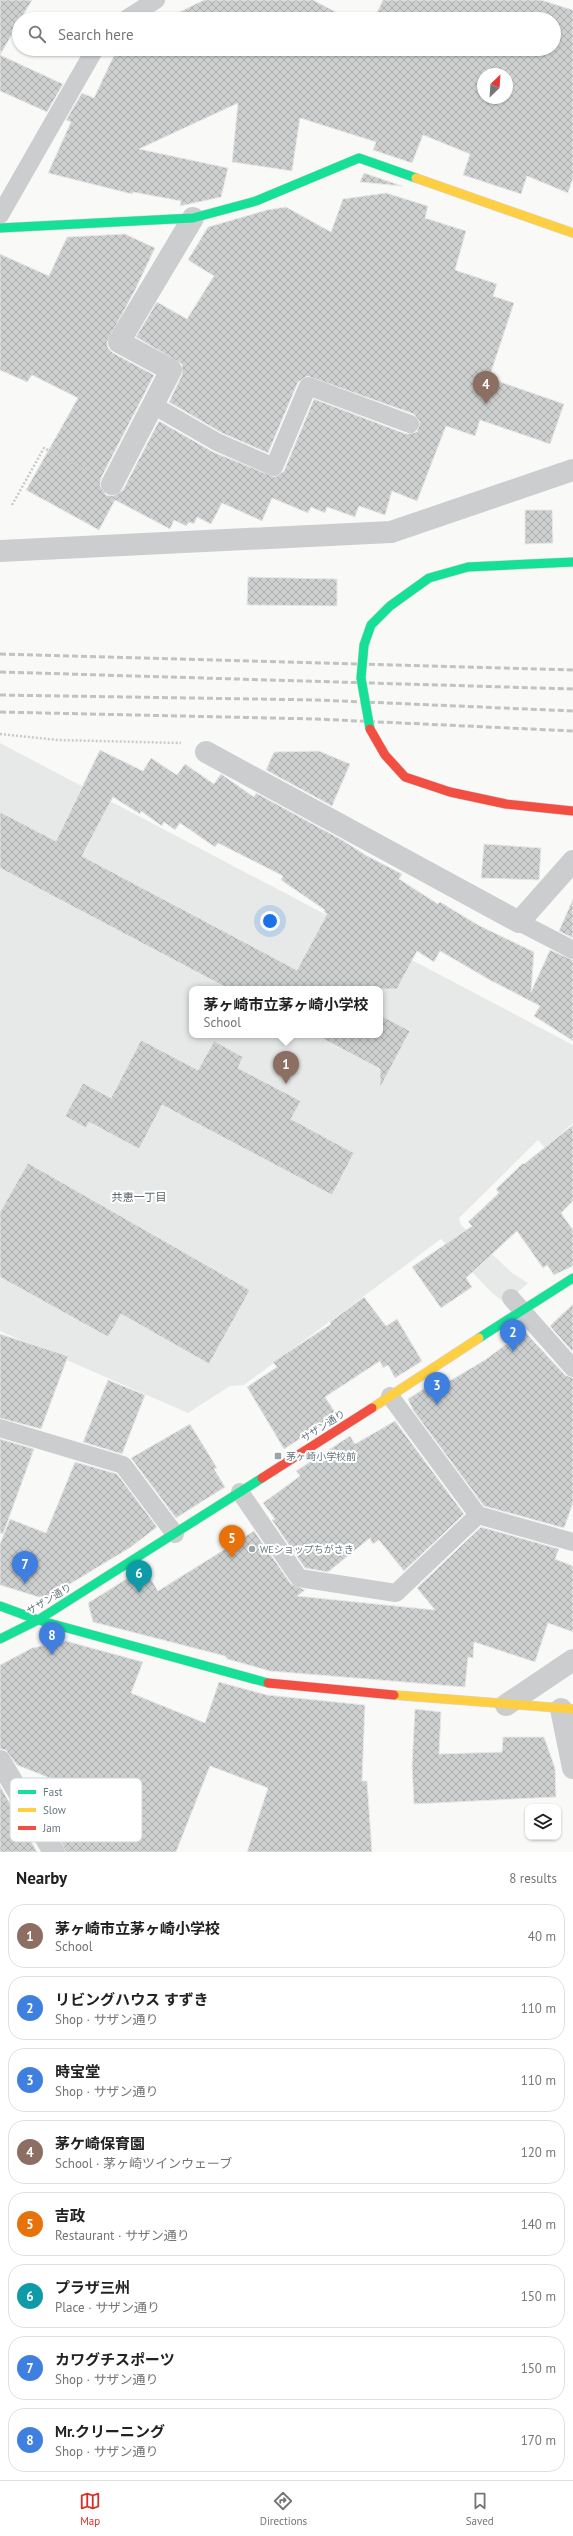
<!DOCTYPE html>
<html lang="en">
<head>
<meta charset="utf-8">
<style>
	:root { --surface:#fff; --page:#f6f6f6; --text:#222; --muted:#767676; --line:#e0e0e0; --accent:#d93025 }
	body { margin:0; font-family:"PT Sans","Noto Sans JP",sans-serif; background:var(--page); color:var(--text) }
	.controls { position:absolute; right:12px; bottom:12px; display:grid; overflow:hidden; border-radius:8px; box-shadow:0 1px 3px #0004 }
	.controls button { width:36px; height:36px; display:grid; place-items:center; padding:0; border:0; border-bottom:1px solid var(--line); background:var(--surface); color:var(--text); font:20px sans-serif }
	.compass { position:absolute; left:477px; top:68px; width:36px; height:36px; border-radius:50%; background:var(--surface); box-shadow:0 1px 3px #0004; rotate:25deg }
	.you { position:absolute; left:270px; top:921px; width:14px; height:14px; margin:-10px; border:3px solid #fff; border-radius:50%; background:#1a73e8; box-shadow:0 0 0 6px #1a73e833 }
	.badge { display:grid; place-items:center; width:26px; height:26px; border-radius:50%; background:var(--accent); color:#fff; font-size:13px; font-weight:700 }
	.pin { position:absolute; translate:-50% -33px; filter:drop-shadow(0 1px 2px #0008) }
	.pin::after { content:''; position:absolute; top:21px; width:14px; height:12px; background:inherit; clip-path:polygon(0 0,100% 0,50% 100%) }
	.popup { position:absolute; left:189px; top:986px; width:194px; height:52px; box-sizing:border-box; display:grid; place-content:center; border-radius:8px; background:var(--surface); filter:drop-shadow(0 1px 3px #0005); font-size:13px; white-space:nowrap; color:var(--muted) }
	.popup b { font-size:15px; color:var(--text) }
	.popup::after { content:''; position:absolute; left:50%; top:100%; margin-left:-8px; border:8px solid transparent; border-top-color:var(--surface) }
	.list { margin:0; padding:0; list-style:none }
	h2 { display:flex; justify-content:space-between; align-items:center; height:52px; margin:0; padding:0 16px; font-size:17px }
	h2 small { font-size:13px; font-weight:400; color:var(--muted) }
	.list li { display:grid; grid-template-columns:26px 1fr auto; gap:12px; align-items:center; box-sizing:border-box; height:64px; margin:0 8px 8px; padding:0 8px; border:1px solid var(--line); border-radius:16px }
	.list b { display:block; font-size:15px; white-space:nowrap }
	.list p { margin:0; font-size:13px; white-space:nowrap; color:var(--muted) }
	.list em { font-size:13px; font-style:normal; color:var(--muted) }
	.icon { flex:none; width:22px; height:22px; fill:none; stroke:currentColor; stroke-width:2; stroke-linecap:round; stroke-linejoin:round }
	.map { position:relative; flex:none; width:573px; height:1852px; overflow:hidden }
	.search { position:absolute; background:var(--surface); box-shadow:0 1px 3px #0004; left:12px; right:12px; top:12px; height:44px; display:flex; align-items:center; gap:10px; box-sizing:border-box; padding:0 14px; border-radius:22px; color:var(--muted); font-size:15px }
	.sheet { height:628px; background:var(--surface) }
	nav { display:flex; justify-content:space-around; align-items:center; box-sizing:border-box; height:56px; border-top:1px solid var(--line); background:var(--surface); font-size:11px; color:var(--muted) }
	nav a { display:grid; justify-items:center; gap:2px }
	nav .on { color:var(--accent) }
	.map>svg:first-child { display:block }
	.built { fill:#e7e9e8; fill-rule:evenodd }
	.building { fill:url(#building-cross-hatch); stroke:#e8e8e8; fill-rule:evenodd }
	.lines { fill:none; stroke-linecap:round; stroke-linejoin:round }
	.fast-casing { stroke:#d5d6d6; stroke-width:10 }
	.slow-casing { stroke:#d5d6d6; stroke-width:10 }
	.jam-casing { stroke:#d5d6d6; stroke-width:10 }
	.path { stroke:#c9cacb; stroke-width:2.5; stroke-dasharray:2 2; stroke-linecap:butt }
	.lane { stroke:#cbcdce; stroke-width:18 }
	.street { stroke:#cbcdce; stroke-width:22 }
	.fast { stroke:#16e098; stroke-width:9 }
	.slow { stroke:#ffcf43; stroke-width:9 }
	.jam { stroke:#f24e42; stroke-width:9 }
	.rail { stroke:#c1c3c3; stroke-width:3; stroke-dasharray:6 3; stroke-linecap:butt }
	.fast-bridge-casing { stroke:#d5d6d6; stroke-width:10; stroke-linecap:butt }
	.jam-bridge-casing { stroke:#d5d6d6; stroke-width:10; stroke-linecap:butt }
	.fast-bridge { stroke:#16e098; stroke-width:9 }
	.jam-bridge { stroke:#f24e42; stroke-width:9 }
	.poi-dot { fill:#9aa4a9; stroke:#fff; stroke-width:1.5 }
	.labels { text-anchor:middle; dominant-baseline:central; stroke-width:4; stroke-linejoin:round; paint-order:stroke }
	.street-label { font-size:10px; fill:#67777f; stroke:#fff }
	.poi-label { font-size:10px; fill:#67777f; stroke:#fff; text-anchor:start }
	.neighbourhood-label { font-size:11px; fill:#59656b; stroke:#fff }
	.key { fill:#fff; stroke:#d1d6d9; stroke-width:1 }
	.key-label { font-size:11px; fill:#67777f }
</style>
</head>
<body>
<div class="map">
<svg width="573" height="1852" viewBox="0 0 573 1852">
	<defs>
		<pattern id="building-cross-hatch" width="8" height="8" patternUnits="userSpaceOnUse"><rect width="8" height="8" fill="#ced0d0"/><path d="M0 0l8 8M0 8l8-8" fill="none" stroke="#abaeae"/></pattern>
	</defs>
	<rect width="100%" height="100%" fill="#f9f9f8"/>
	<!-- built -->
	<path class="built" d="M0,743L573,1045V1123L545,1148L538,1140L459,1218L461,1225L512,1273L528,1283L505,1303L492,1293L441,1239L244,1385L230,1386L188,1413L0,1331ZM192,989H380V1035H192Z"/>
	<!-- building -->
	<g class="building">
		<path d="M0,0H32L0,55L63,84L47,112L0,91Z"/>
		<path d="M204,0H313L349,19H165Z"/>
		<path d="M383,0H541L573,10V178L568,193L527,176L521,194L463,175L470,154L423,135L412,163L373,150L376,142L300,118L292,171L232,162L238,103L139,149L228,168L221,197L180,206L181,201L133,192L132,194L48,173L71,122L66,120L82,93L94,98L117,49H554V19H374ZM483,74H507V98H483Z"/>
		<path d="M364,173L402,186L360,182Z"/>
		<path d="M386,193L428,206L425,218L466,231L455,270L497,284L493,296L514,303L489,378L564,404L550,444L480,420L475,436L446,426L417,501L392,491L385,515L359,506L355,517L327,507L325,513L311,507L308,513L272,498L262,521L222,503L211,524L197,517L194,524L189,522L186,526L174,520L170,529L115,500L99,530L26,490L78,398L32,375L27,382L0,370V254L49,276L67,237L125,234L155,248L135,290L107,342L108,348L113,353L154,375L101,478L100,485L106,495L113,496L123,490L159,421L213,452L275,477L284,471L314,399L406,434L417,432L420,422L414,414L307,376L298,382L268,453L222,433L169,402L182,375V364L136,337L157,302L187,319L214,276L188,260L208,227L267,210L286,207L331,232L343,199Z"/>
		<path d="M525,510H552L553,543L525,544Z"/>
		<path d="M248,577L337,579V606L247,605Z"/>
		<path d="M100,750L143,771L151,758L177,775L185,764L214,784L221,774L254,797L256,793L342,840L367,856L402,874L399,879L438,904L440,902L478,925L534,952L531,992L550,950L573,960V1041L534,1016L540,1006L490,980L440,951L434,962L417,951L397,989H229L0,868V812L56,841ZM113,797L140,814L141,811L162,826L164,822L175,830L180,823L215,847L218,843L283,876L281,880L325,910L324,912L327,914L297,970L82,856Z"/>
		<path d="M319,751L350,764L332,806L266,770L274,752Z"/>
		<path d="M484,844L541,848L539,880L481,878Z"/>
		<path d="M573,899V938L559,931Z"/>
		<path d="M380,1015L410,1031L380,1088V1069L316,1035H380Z"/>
		<path d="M141,1040L198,1070L214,1041L243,1057L238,1068L301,1101L291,1119L354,1153L332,1195L162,1105L139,1149L89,1122L86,1128L65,1116L83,1083L111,1098Z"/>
		<path d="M573,1125V1201L561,1213L573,1230V1266L554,1275L547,1265L543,1268L517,1231L466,1278L472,1287L441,1308L412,1267L472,1226L468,1222L499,1193L496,1189L523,1163L524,1164Z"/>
		<path d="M28,1163L250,1290L209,1364L121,1314L108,1337L0,1277V1212Z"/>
		<path d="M364,1297L386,1326L397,1319L422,1361L395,1378L388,1365L383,1368L380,1361L325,1397L337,1415L284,1449L247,1387L277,1367L273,1362L331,1324L330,1322Z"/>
		<path d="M573,1304V1350L572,1351L550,1326Z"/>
		<path d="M524,1331L565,1375L573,1378V1503L564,1528L484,1506L413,1410L408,1399L434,1382L438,1388L485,1360Z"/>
		<path d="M0,1334L68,1356L41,1429L0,1418Z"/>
		<path d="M108,1380L145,1395L122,1454L83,1442Z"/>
		<path d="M395,1421L464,1514L404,1571L379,1540L373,1544L370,1538L328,1572L305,1568L272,1520L275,1519L263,1503L300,1476L296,1471L350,1436L355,1444Z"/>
		<path d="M190,1424L217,1468L214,1469L225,1487L176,1518L131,1458Z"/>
		<path d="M0,1439L34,1449L3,1534L0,1533Z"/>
		<path d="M75,1462L117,1474L157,1527L131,1547L45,1599L0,1585V1544L10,1519L46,1533Z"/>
		<path d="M481,1527L559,1549L555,1559L573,1566V1632L548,1623L535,1662L474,1642L473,1658L468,1657L465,1687L270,1671L227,1659L225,1656L93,1622L88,1603L144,1568L158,1591L254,1531L291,1584L305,1590L297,1596L435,1610L417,1588Z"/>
		<path d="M66,1641L143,1662L131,1693L205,1723L219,1682L267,1695L365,1705L362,1781H367L372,1852H247L268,1788L210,1766L176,1852H66L57,1833L75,1788L17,1765L6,1750L0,1749V1665L32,1648Z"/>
		<path d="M415,1709L441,1712L439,1754L502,1752L503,1737H544L555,1768L556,1797L414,1804L412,1766Z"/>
		<path d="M0,1786L37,1852H0Z"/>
	</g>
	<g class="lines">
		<!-- fast casing -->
		<g class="fast-casing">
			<g id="fast">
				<path d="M0,228L193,218L256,201L359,158L416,178"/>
				<path d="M479,1338L573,1278"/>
				<path d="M0,1606L38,1620L268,1683"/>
				<path d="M0,1639L38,1620L262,1478"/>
			</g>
		</g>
		<!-- slow casing -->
		<g class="slow-casing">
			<g id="slow">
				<path d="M416,178L573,233"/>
				<path d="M372,1408L479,1338"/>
				<path d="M394,1695L573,1709"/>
			</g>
		</g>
		<!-- jam casing -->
		<g class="jam-casing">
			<g id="jam">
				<path d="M262,1478L372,1408"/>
				<path d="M268,1683L394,1695"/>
			</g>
		</g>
		<!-- path -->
		<g class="path">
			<path d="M12,505L44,448L88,471"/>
			<path d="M0,734L58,740L181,743"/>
		</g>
		<!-- lane -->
		<g class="lane">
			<path d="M126,19L156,0"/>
			<path d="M0,215L95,49"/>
			<path d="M153,405L217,442L274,467L308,386L410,424"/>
			<path d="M519,922L573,950"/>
			<path d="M511,1298L573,1368"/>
			<path d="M390,1396L478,1515L573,1542"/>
			<path d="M0,1428L123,1465L175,1534"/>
			<path d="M240,1492L299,1578L396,1593L478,1515"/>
		</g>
		<!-- street -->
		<g class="street">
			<path d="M112,484L171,370L119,342L193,218"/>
			<path d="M0,551L391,532L573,470"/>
			<path d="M206,752L519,922L573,861"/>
			<path d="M506,1705L573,1660"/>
			<path d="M561,1709L573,1768"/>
			<path d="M0,1761L54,1852"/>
		</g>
		<!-- fast -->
		<use href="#fast" class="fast"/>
		<!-- slow -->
		<use href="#slow" class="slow"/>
		<!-- jam -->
		<use href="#jam" class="jam"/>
		<!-- rail -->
		<g class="rail">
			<path d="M0,654L573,670"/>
			<path d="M0,672L573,689"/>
			<path d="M0,695L318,700L573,711"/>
			<path d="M0,712L316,719L573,731"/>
		</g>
		<!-- fast-bridge casing -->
		<g class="fast-bridge-casing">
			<path id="fast-bridge" d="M370,729L361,678L364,645L371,625L390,606L429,578L468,567L573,562"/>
		</g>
		<!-- jam-bridge casing -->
		<g class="jam-bridge-casing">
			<path id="jam-bridge" d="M370,729L385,755L405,777L450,792L506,804L573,811"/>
		</g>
		<!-- fast-bridge -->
		<use href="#fast-bridge" class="fast-bridge"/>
		<!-- jam-bridge -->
		<use href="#jam-bridge" class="jam-bridge"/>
	</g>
	<!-- markers -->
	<g class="poi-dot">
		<rect x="274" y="1452" width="8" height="8" rx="2"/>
		<circle cx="252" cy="1549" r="4"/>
	</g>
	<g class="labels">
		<!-- street labels -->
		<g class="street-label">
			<text transform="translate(323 1426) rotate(-33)">サザン通り</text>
			<text transform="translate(49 1599) rotate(-31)">サザン通り</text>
		</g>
		<!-- poi labels -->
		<g class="poi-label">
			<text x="286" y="1456">茅ヶ崎小学校前</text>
			<text x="260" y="1549">WEショップちがさき</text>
		</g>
		<!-- neighbourhood labels -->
		<g class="neighbourhood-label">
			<text x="139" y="1197">共恵一丁目</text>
		</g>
	</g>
	<!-- legend -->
	<rect x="10" y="1778" width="132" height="64" rx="6" class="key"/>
	<rect x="18" y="1790" width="18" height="4" fill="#16e098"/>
	<rect x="18" y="1808" width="18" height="4" fill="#ffcf43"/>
	<rect x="18" y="1826" width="18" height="4" fill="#f24e42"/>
	<g class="key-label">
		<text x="43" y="1796">Fast</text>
		<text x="43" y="1814">Slow</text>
		<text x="43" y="1832">Jam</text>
	</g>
</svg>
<div class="controls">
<button><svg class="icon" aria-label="layers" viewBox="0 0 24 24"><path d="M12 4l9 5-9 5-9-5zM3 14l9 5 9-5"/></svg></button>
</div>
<svg class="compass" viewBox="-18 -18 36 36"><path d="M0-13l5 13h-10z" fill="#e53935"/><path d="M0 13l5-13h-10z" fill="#767676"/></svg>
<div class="you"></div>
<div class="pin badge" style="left:286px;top:1084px;background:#8d6e63">1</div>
<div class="popup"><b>茅ヶ崎市立茅ヶ崎小学校</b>School</div>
<div class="pin badge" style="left:513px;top:1352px;background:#3f7fe0">2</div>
<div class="pin badge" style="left:437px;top:1405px;background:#3f7fe0">3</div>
<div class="pin badge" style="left:486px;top:404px;background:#8d6e63">4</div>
<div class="pin badge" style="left:232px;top:1558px;background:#e8710a">5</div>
<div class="pin badge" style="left:139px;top:1593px;background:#0f9aa8">6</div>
<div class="pin badge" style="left:25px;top:1584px;background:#3f7fe0">7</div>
<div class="pin badge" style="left:52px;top:1655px;background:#3f7fe0">8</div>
<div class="search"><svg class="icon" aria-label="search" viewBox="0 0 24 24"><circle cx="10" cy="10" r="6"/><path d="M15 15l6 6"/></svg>Search here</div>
</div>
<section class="sheet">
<h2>Nearby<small>8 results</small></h2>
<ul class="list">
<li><span class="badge" style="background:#8d6e63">1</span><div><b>茅ヶ崎市立茅ヶ崎小学校</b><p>School</p></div><em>40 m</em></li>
<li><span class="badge" style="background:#3f7fe0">2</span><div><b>リビングハウス すずき</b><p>Shop · サザン通り</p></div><em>110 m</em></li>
<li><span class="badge" style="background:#3f7fe0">3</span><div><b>時宝堂</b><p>Shop · サザン通り</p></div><em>110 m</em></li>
<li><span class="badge" style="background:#8d6e63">4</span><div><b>茅ケ崎保育園</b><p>School · 茅ヶ崎ツインウェーブ</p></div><em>120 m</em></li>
<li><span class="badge" style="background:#e8710a">5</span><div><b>吉政</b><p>Restaurant · サザン通り</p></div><em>140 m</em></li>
<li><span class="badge" style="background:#0f9aa8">6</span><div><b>プラザ三州</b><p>Place · サザン通り</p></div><em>150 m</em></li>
<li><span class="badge" style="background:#3f7fe0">7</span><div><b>カワグチスポーツ</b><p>Shop · サザン通り</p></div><em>150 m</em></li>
<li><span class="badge" style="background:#3f7fe0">8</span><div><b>Mr.クリーニング</b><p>Shop · サザン通り</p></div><em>170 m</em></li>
</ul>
</section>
<nav>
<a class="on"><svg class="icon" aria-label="map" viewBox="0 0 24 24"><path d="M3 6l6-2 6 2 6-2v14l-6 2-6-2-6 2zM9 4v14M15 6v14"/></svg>Map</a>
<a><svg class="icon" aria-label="directions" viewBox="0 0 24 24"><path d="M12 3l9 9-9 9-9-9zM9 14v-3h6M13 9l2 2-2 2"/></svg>Directions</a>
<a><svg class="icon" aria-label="saved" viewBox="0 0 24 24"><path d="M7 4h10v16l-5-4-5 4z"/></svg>Saved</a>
</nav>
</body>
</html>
